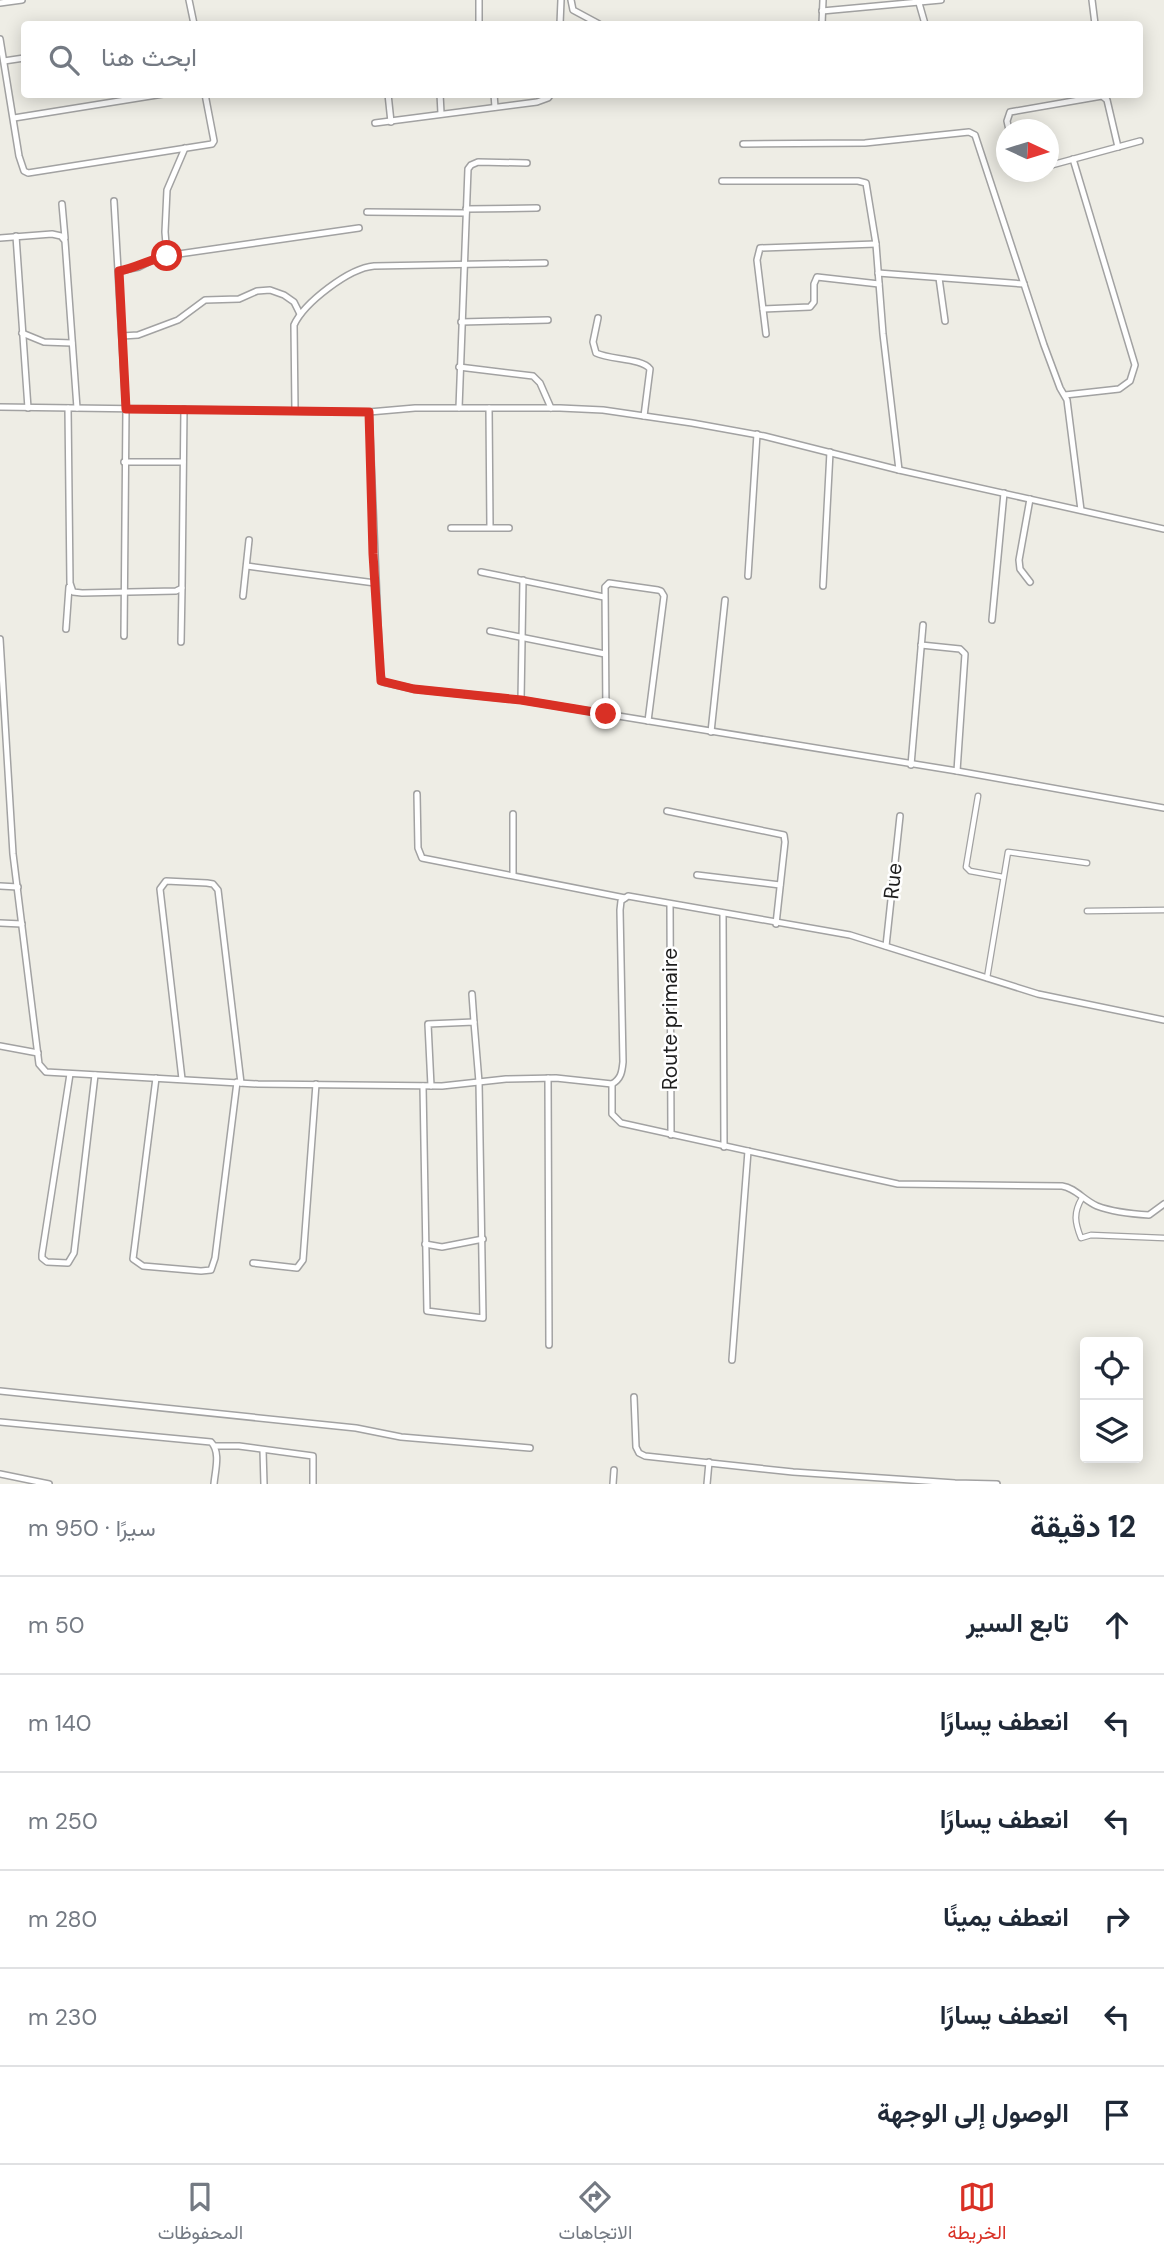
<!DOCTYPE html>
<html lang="ar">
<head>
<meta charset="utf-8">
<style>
	:root { --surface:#fff; --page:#f2f2f3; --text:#1f2937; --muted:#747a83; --line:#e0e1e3; --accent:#d93025 }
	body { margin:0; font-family:"DM Sans",Vazirmatn,sans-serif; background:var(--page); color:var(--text); direction:rtl }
	.controls { position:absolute; right:21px; bottom:21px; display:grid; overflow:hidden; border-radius:7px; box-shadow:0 4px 18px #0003 }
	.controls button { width:63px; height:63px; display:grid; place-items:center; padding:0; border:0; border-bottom:2px solid var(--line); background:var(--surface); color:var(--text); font:35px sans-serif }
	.compass { position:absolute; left:996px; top:119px; width:63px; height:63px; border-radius:50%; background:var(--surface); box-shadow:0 4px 18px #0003; rotate:94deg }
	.stop { position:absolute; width:21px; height:21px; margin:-16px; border:5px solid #d93025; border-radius:50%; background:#fff }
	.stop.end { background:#d93025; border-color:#fff; box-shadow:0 2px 7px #0008 }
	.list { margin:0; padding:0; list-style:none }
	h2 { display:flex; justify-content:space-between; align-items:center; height:91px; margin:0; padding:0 28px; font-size:30px }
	h2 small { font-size:23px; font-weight:400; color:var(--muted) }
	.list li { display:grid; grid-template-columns:46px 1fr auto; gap:21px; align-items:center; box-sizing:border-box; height:98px; padding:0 28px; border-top:2px solid var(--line) }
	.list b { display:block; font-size:26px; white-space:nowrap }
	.list em { font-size:23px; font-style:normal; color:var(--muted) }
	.icon { flex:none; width:38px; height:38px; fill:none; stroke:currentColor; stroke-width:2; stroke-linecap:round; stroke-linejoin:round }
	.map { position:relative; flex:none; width:1164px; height:1484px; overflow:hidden; direction:ltr }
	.search { position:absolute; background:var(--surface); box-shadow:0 4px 18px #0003; left:21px; right:21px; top:21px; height:77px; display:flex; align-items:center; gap:18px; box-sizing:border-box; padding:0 24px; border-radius:7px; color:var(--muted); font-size:26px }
	.sheet { height:679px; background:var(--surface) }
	nav { display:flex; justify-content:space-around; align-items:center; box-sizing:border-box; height:98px; border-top:2px solid var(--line); background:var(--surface); font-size:19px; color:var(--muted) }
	nav a { display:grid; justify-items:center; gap:4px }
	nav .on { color:var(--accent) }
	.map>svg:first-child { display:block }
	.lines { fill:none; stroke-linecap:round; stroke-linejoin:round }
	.pedestrian-casing { stroke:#a2a2a2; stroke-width:7 }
	.minor-casing { stroke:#a2a2a2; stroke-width:8 }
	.pedestrian { stroke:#fff; stroke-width:4.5 }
	.minor { stroke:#fff; stroke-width:5 }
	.route { stroke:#d93025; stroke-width:9 }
	.labels { text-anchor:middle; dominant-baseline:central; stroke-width:5; stroke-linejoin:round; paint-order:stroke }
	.street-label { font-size:21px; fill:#1e1e1e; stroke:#fff }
</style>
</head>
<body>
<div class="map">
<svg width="1164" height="1484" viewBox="0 0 1164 1484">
	<rect width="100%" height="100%" fill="#eeede5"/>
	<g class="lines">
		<!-- pedestrian casing -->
		<g class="pedestrian-casing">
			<g id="pedestrian">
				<path d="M978,796L966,867L970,871L1003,877"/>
				<path d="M1087,911L1164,910"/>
				<path d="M987,978L1008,852L1087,863"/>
				<path d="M1082,1198C1073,1213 1075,1223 1081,1238L1091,1235L1164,1238"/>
			</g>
		</g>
		<!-- minor casing -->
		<g class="minor-casing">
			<g id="minor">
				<path d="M189,0L194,24"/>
				<path d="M479,0V24"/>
				<path d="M571,0L573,10L599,24"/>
				<path d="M1092,0L1095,24"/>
				<path d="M0,3L22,0"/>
				<path d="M919,3L925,24"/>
				<path d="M822,11L941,0"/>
				<path d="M560,24L561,0"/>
				<path d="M822,24L823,0"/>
				<path d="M0,39L19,156L24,171L28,173L212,144L214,141L205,94"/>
				<path d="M4,61L24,58"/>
				<path d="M388,94L391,122"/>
				<path d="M440,94L441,113"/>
				<path d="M494,94L495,107"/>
				<path d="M14,118L163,94"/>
				<path d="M375,123L537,102L548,98L551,94"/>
				<path d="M1009,130L1007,121L1010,112L1102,96L1107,100L1118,147"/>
				<path d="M743,144L865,143L969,132L975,135L1044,345L1060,388L1067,400L1081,510"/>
				<path d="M1048,166L1140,141"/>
				<path d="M1023,172H1026"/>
				<path d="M722,181H858L866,183L876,244L883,334L899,470"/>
				<path d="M114,201L126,409L124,636"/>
				<path d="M62,204L65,238"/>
				<path d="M466,209L537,208"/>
				<path d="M367,212L466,213"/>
				<path d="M16,236L28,408"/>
				<path d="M0,238L52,234L61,236L65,241L77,408"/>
				<path d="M167,256L165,232L167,190L185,148"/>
				<path d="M119,271L139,267L158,257L359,228"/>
				<path d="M878,273L1024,284"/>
				<path d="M939,278L945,321"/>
				<path d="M763,309L810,307L814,302V284L817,277L879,284"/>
				<path d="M598,318L593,342L596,353C610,360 642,358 650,369L644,416"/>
				<path d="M461,322L548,320"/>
				<path d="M22,333L44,342L72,343"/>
				<path d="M766,334L757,260L760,248L876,244"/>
				<path d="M122,336L138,335L178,320L205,300L239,299L257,291L270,290L284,295L294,302L300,314"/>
				<path d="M459,367L533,376L540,383L551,408"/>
				<path d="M1065,395L1119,389L1130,381L1135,365L1073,159"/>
				<path d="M0,407L369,412L415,408H560L603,410L692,423L764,436L899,470L1164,529"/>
				<path d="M68,408L70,583L73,592L82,593L176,591L182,588L184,409"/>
				<path d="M459,408L468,169L471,165L478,162L527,163"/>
				<path d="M489,408L490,527"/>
				<path d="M295,410L294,325C304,303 349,268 374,266L545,263"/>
				<path d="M369,412L380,673L383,682L414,689L521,700L606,714L957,771L1164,808"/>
				<path d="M124,462H183"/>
				<path d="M1030,499L1019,560L1020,569L1030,582"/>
				<path d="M451,528H509"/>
				<path d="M247,566L375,583"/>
				<path d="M481,572L604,597"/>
				<path d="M748,576L757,434"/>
				<path d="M823,586L830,452"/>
				<path d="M243,596L249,540"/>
				<path d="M992,620L1004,493"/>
				<path d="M66,629L69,587"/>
				<path d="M490,631L605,654"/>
				<path d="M0,639L13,854L39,1064L46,1072L258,1084L442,1086L506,1079L556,1078L612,1084C621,1079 622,1072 623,1062L620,910L621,901L628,896L850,935L1038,994L1164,1020"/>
				<path d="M181,642L182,588"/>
				<path d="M921,645L960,649L965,654L957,771"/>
				<path d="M521,700L523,580"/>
				<path d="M606,714L605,587L609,583L658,590L661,591L664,596L648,721"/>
				<path d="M711,732L725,600"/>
				<path d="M911,765L923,625"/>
				<path d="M417,794L418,848L422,858L625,898"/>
				<path d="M667,811L784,835L785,842L776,924"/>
				<path d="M513,814V875"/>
				<path d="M697,875L780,885"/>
				<path d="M0,886L18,887"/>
				<path d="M670,904L671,1135"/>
				<path d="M723,914L724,1147"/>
				<path d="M0,923L22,924"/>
				<path d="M886,946L900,816"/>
				<path d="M472,994L474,1022"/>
				<path d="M0,1046L38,1053"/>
				<path d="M70,1074L42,1254V1258L47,1262L68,1263L74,1253L95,1075"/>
				<path d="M156,1078L133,1259L143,1266L201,1271L211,1270L215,1258L237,1082"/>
				<path d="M548,1078L549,1345"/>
				<path d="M182,1079L160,889L166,881L207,883L213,884L218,890L241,1083"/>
				<path d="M612,1084V1114L621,1123L898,1184L1062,1186C1076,1188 1083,1200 1097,1206C1113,1212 1132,1214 1149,1215L1164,1204"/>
				<path d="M423,1086L427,1311L483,1318L479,1082L474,1022L428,1024L431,1086"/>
				<path d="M425,1244L442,1247L483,1239"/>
				<path d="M253,1263L297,1268L303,1260L316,1084"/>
				<path d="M732,1360L748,1151"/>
				<path d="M0,1391L356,1428L401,1437L530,1448"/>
				<path d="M634,1397L636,1447L639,1453L645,1456L793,1472L955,1483L997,1484"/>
				<path d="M0,1422L211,1442C221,1452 215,1471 214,1484"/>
				<path d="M215,1446H239L313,1456V1484"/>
				<path d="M263,1450L264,1484"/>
				<path d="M0,1474L49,1484"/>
				<path d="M613,1484L614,1470"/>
				<path d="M707,1484L709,1462"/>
			</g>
		</g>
		<!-- pedestrian -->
		<use href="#pedestrian" class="pedestrian"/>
		<!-- minor -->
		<use href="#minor" class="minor"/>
	</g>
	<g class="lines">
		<!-- route -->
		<path class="route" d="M167,256C150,259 136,268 119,271L126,409L369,412L373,554L381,681L414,689L521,700L606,714"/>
	</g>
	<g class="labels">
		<!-- street labels -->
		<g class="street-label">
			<text transform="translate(893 881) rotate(-84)">Rue</text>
			<text transform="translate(670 1019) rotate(-90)">Route primaire</text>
		</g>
	</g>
</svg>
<div class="controls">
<button><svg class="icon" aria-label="locate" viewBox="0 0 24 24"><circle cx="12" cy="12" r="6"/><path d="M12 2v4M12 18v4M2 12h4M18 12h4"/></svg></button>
<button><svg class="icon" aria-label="layers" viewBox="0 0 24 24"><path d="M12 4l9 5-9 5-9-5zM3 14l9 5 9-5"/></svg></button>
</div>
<svg class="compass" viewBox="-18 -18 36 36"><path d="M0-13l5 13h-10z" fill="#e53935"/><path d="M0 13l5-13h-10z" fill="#747a83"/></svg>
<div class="stop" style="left:167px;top:256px"></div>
<div class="stop end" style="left:606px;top:714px"></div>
<div class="search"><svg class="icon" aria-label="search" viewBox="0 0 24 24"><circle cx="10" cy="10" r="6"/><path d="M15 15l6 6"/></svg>ابحث هنا</div>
</div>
<section class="sheet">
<h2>12 دقيقة<small>سيرًا · 950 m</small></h2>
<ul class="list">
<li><svg class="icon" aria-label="ahead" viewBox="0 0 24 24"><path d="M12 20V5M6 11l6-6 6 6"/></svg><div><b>تابع السير</b></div><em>50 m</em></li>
<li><svg class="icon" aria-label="left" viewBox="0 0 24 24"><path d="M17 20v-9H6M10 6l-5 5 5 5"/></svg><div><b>انعطف يسارًا</b></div><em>140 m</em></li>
<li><svg class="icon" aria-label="left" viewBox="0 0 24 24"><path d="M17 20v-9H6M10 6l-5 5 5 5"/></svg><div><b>انعطف يسارًا</b></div><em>250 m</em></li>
<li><svg class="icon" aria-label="right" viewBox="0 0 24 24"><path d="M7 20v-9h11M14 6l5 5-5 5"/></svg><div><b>انعطف يمينًا</b></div><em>280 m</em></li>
<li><svg class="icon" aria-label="left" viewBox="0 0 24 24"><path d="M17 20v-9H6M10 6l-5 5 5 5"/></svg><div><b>انعطف يسارًا</b></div><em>230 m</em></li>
<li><svg class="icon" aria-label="arrive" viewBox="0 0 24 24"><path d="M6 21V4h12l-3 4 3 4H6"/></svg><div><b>الوصول إلى الوجهة</b></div></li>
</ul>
</section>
<nav>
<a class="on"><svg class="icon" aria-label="map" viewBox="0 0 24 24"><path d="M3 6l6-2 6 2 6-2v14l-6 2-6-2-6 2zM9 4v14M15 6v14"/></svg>الخريطة</a>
<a><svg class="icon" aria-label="directions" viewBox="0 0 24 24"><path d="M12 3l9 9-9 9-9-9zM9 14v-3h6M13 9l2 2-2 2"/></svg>الاتجاهات</a>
<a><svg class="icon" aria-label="saved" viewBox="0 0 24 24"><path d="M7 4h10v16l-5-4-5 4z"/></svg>المحفوظات</a>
</nav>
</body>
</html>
